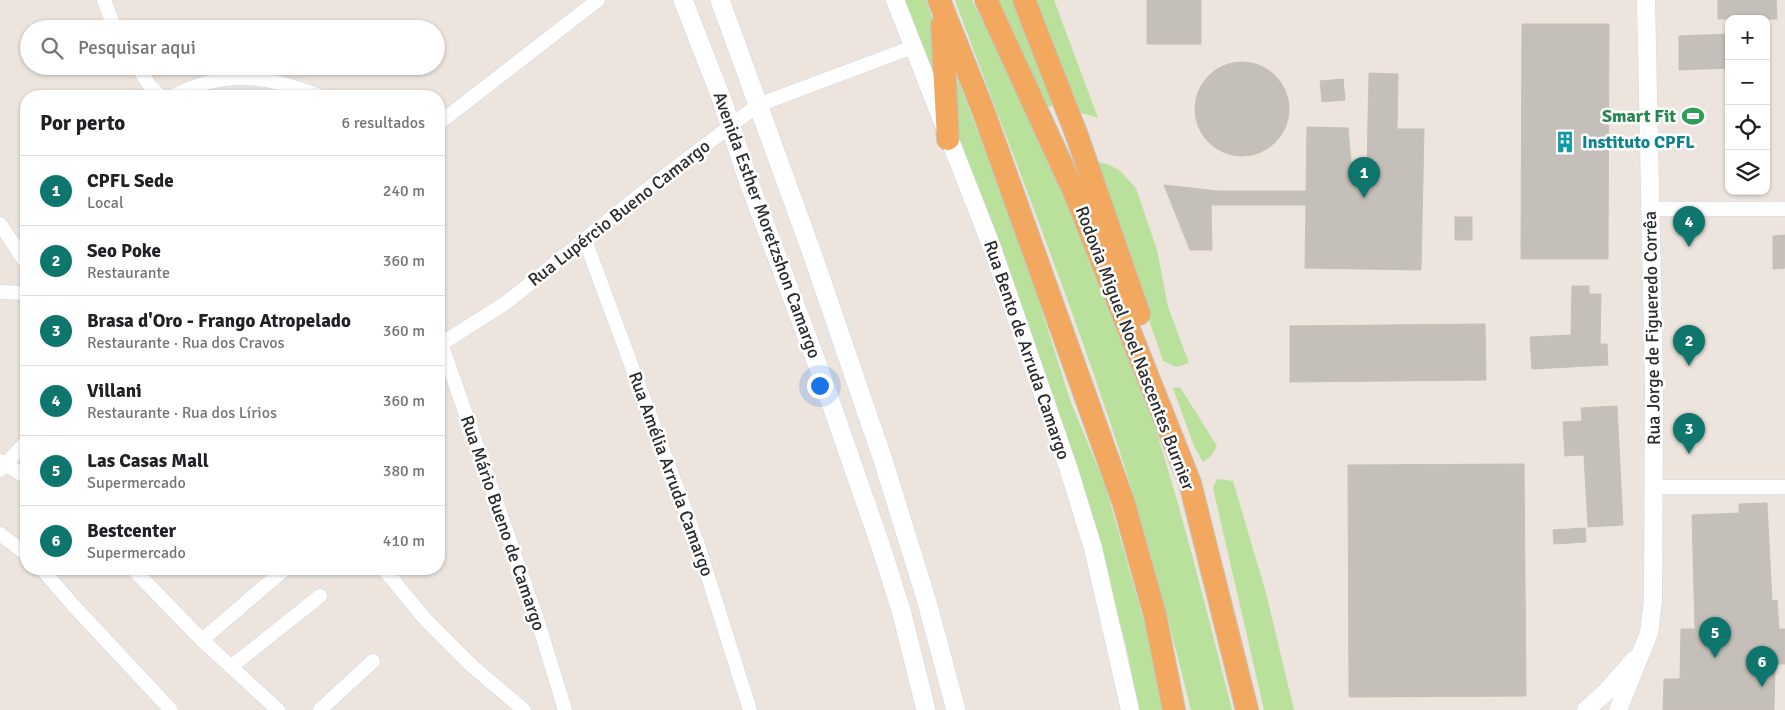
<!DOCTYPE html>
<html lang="pt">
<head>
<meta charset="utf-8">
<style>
	:root { --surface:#fff; --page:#f2f2f2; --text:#202124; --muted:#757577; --line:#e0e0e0; --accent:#0f766e }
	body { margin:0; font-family:Signika,sans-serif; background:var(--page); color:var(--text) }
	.controls { position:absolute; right:15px; top:15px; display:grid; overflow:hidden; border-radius:10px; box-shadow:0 1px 4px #0004 }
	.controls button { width:45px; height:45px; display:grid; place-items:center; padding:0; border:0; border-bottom:1px solid var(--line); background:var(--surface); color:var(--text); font:25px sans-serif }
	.you { position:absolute; left:819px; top:385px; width:18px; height:18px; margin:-12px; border:4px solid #fff; border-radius:50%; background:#1a73e8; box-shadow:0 0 0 8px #1a73e833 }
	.badge { display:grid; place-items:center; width:32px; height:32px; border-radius:50%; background:var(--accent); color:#fff; font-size:16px; font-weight:700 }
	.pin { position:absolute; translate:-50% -41px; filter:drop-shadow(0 1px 2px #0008) }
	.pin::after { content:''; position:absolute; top:26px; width:18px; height:15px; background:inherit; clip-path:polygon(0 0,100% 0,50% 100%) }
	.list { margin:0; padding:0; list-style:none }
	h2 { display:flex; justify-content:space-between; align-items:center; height:65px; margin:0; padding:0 20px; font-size:21px }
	h2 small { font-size:16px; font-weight:400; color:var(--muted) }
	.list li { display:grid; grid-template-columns:32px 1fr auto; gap:15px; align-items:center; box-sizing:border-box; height:70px; padding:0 20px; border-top:1px solid var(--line) }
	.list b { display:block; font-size:19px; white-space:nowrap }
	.list p { margin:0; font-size:16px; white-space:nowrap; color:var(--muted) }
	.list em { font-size:16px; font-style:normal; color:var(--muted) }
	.icon { flex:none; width:28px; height:28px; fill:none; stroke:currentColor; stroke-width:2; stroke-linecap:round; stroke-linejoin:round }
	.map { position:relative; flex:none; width:1785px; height:710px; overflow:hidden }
	.search { position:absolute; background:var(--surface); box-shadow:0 1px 4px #0004; left:20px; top:20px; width:425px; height:55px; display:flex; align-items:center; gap:12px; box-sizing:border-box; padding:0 18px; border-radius:28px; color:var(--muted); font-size:19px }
	.panel { position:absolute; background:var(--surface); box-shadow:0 1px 4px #0004; left:20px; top:90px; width:425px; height:485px; border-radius:20px }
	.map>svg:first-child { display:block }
	.grass { fill:#bae19b }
	.building { fill:#c5bfb9; stroke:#c7c0b7 }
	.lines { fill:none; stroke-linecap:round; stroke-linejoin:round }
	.minor-casing { stroke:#d2d7e3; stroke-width:15 }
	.tertiary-casing { stroke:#d2d7e3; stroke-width:19 }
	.secondary-casing { stroke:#d2d7e3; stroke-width:20 }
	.trunk-casing { stroke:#c4c4c4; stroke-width:24 }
	.minor { stroke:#fff; stroke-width:14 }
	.tertiary { stroke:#fff; stroke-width:18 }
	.secondary { stroke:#fff; stroke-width:19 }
	.trunk { stroke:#f2a85e; stroke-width:22 }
	.labels { text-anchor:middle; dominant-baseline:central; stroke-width:5; stroke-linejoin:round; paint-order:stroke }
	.leisure-label { font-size:18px; font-weight:bold; fill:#27864d; stroke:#fff; text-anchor:end }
	.culture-label { font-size:18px; font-weight:bold; fill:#0d838f; stroke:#fff; text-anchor:start }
	.street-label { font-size:18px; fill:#2b2b2b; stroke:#fff }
</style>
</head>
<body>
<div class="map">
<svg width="1785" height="710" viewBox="0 0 1785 710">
	<rect width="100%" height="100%" fill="#ece4dd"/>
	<!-- grass -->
	<g class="grass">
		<path d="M901,0H926C938,29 940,60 941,91Z"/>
		<path d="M955,0H972C1029,115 1086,231 1129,351C1172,468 1201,589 1232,710H1191C1167,613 1142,517 1110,422C1063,280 1007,141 955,0Z"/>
		<path d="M997,0H1017L1055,105L1048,107Z"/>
		<path d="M1035,0H1054L1098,118L1078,112Z"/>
		<path d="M954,70L1019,238L1070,400L1105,485L1148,635L1164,710H1139L1126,646L1094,521L986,208L958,140Z"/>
		<path d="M1092,161L1107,164L1119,170L1136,188L1157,250L1168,307L1189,363L1176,367L1163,361L1111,208Z"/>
		<path d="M1180,387L1217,446L1211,456L1203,462L1194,446L1173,388Z"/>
		<path d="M1217,479L1233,481L1266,593L1294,710H1264L1213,488Z"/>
	</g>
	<!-- building -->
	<g class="building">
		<rect x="1147" y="0" width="54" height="44"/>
		<path d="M1718,0H1776L1777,19H1718Z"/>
		<path d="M1522,24H1609L1608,259H1521Z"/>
		<path d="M1729,34V68L1679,70V36Z"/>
		<circle cx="1242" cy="109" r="47"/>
		<path d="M1369,73L1398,74L1397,129H1424L1421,270L1305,268L1306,205H1211L1212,250H1190L1164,185L1218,191H1306L1307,127L1348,128L1352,173H1367Z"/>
		<path d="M1343,79L1345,100L1322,102L1320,81Z"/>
		<rect x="1455" y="217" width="17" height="23"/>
		<path d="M1785,235V268L1773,269V236Z"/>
		<path d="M1572,286H1589V294H1601L1600,344H1607L1608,365L1532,369L1530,337L1571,335Z"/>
		<path d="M1485,324L1486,380L1290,382V326Z"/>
		<path d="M1617,406L1623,525L1588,527L1584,455L1565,456L1563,422L1582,421L1581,408Z"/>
		<path d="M1524,464L1526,696L1349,697L1348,465Z"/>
		<path d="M1767,503L1772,601L1777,600L1779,629H1785V664H1775L1774,710H1663L1664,679H1680L1681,629H1695L1692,515L1739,513V504Z"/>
		<path d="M1585,528L1586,542L1554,544L1553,530Z"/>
	</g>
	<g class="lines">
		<!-- minor casing -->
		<g class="minor-casing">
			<g id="minor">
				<path d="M104,0L115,29"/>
				<path d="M137,66L150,86L160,96"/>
				<path d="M173,96C228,68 264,76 320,96"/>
				<path d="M439,123L598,0"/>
				<path d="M1650,209H1785"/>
				<path d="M0,224L26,263"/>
				<path d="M585,240L698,545L750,710"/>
				<path d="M0,292L26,293"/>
				<path d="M439,337L539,625L565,710"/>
				<path d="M441,344L507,302L641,194L758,105L913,47"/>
				<path d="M0,461L26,477"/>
				<path d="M0,470L26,442"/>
				<path d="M1653,487H1785"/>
				<path d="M0,534L26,554"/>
				<path d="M42,569L72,604L171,710"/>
				<path d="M133,569L202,640L278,710"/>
				<path d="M384,569L424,618L472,666L524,710"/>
				<path d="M202,640L285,569"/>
				<path d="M231,667L320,596"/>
				<path d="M320,710L373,661"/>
			</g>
		</g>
		<!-- tertiary casing -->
		<g class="tertiary-casing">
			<g id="tertiary">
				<path d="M895,0L991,245L1068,467L1093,548L1130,710"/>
				<path d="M1586,710L1607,691L1635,659"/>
				<path d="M1618,710L1649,633L1653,601L1654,384L1646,0"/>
			</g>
		</g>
		<!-- secondary casing -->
		<g class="secondary-casing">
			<g id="secondary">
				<path d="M683,0L722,100L747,177L818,366L881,547L901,610L926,710"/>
				<path d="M720,0L813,256L883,460L927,602L956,710"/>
			</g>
		</g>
		<!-- trunk casing -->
		<g class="trunk-casing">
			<g id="trunk">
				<path d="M939,0L983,110L1124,504L1155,615L1174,710"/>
				<path d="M986,0L1076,196L1190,483L1247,710"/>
				<path d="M1024,0L1076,133L1139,314"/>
				<path d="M942,25L948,139"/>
			</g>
		</g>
		<!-- minor -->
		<use href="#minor" class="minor"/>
		<!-- tertiary -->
		<use href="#tertiary" class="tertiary"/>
		<!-- secondary -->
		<use href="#secondary" class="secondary"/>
		<!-- trunk -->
		<use href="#trunk" class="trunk"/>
	</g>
	<!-- icons -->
	<defs>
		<g id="stadium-bare" transform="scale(1.725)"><path d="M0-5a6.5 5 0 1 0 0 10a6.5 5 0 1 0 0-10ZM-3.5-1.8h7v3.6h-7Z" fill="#2e9e5b" stroke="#fff" stroke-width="2.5" paint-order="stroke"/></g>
		<g id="building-bare" transform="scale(1.725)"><path d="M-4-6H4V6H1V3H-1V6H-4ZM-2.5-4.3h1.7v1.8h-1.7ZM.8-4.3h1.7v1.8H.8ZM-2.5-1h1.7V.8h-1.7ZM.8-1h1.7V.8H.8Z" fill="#0f9aa8" stroke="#fff" stroke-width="2.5" paint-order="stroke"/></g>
	</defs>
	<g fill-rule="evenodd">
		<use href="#stadium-bare" x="1693" y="116"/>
		<use href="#building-bare" x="1565" y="142"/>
	</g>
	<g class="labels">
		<!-- leisure labels -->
		<g class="leisure-label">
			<text x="1676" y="116">Smart Fit</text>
		</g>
		<!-- culture labels -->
		<g class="culture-label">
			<text x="1582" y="142">Instituto CPFL</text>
		</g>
		<!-- street labels -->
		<g class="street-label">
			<text transform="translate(619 213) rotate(-38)">Rua Lupércio Bueno Camargo</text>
			<text transform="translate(767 225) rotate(70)">Avenida Esther Moretzshon Camargo</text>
			<text transform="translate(1652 328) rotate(-91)">Rua Jorge de Figueredo Corrêa</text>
			<text transform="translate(1135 348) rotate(69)">Rodovia Miguel Noel Nascentes Burnier</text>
			<text transform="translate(1027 350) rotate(71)">Rua Bento de Arruda Camargo</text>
			<text transform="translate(671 474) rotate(70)">Rua Amélia Arruda Camargo</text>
			<text transform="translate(503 523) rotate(71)">Rua Mário Bueno de Camargo</text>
		</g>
	</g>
</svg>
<div class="controls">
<button>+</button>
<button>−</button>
<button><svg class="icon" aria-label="locate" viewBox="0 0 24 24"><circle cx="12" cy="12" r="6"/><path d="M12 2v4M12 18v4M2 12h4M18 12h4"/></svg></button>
<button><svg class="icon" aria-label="layers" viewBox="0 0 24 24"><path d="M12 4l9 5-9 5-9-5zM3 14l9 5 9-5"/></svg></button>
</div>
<div class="you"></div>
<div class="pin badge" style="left:1364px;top:198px">1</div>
<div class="pin badge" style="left:1689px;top:366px">2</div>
<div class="pin badge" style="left:1689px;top:454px">3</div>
<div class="pin badge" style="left:1689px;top:247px">4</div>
<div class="pin badge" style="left:1715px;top:658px">5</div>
<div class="pin badge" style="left:1762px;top:687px">6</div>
<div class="search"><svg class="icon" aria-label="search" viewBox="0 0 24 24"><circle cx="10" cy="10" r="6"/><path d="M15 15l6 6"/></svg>Pesquisar aqui</div>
<section class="panel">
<h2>Por perto<small>6 resultados</small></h2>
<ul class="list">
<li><span class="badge">1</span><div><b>CPFL Sede</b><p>Local</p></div><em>240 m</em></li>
<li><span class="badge">2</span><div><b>Seo Poke</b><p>Restaurante</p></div><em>360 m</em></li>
<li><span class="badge">3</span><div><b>Brasa d'Oro - Frango Atropelado</b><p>Restaurante · Rua dos Cravos</p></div><em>360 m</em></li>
<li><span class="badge">4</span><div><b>Villani</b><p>Restaurante · Rua dos Lírios</p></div><em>360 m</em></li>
<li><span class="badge">5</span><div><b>Las Casas Mall</b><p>Supermercado</p></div><em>380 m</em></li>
<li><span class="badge">6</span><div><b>Bestcenter</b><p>Supermercado</p></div><em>410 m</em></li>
</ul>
</section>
</div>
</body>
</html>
